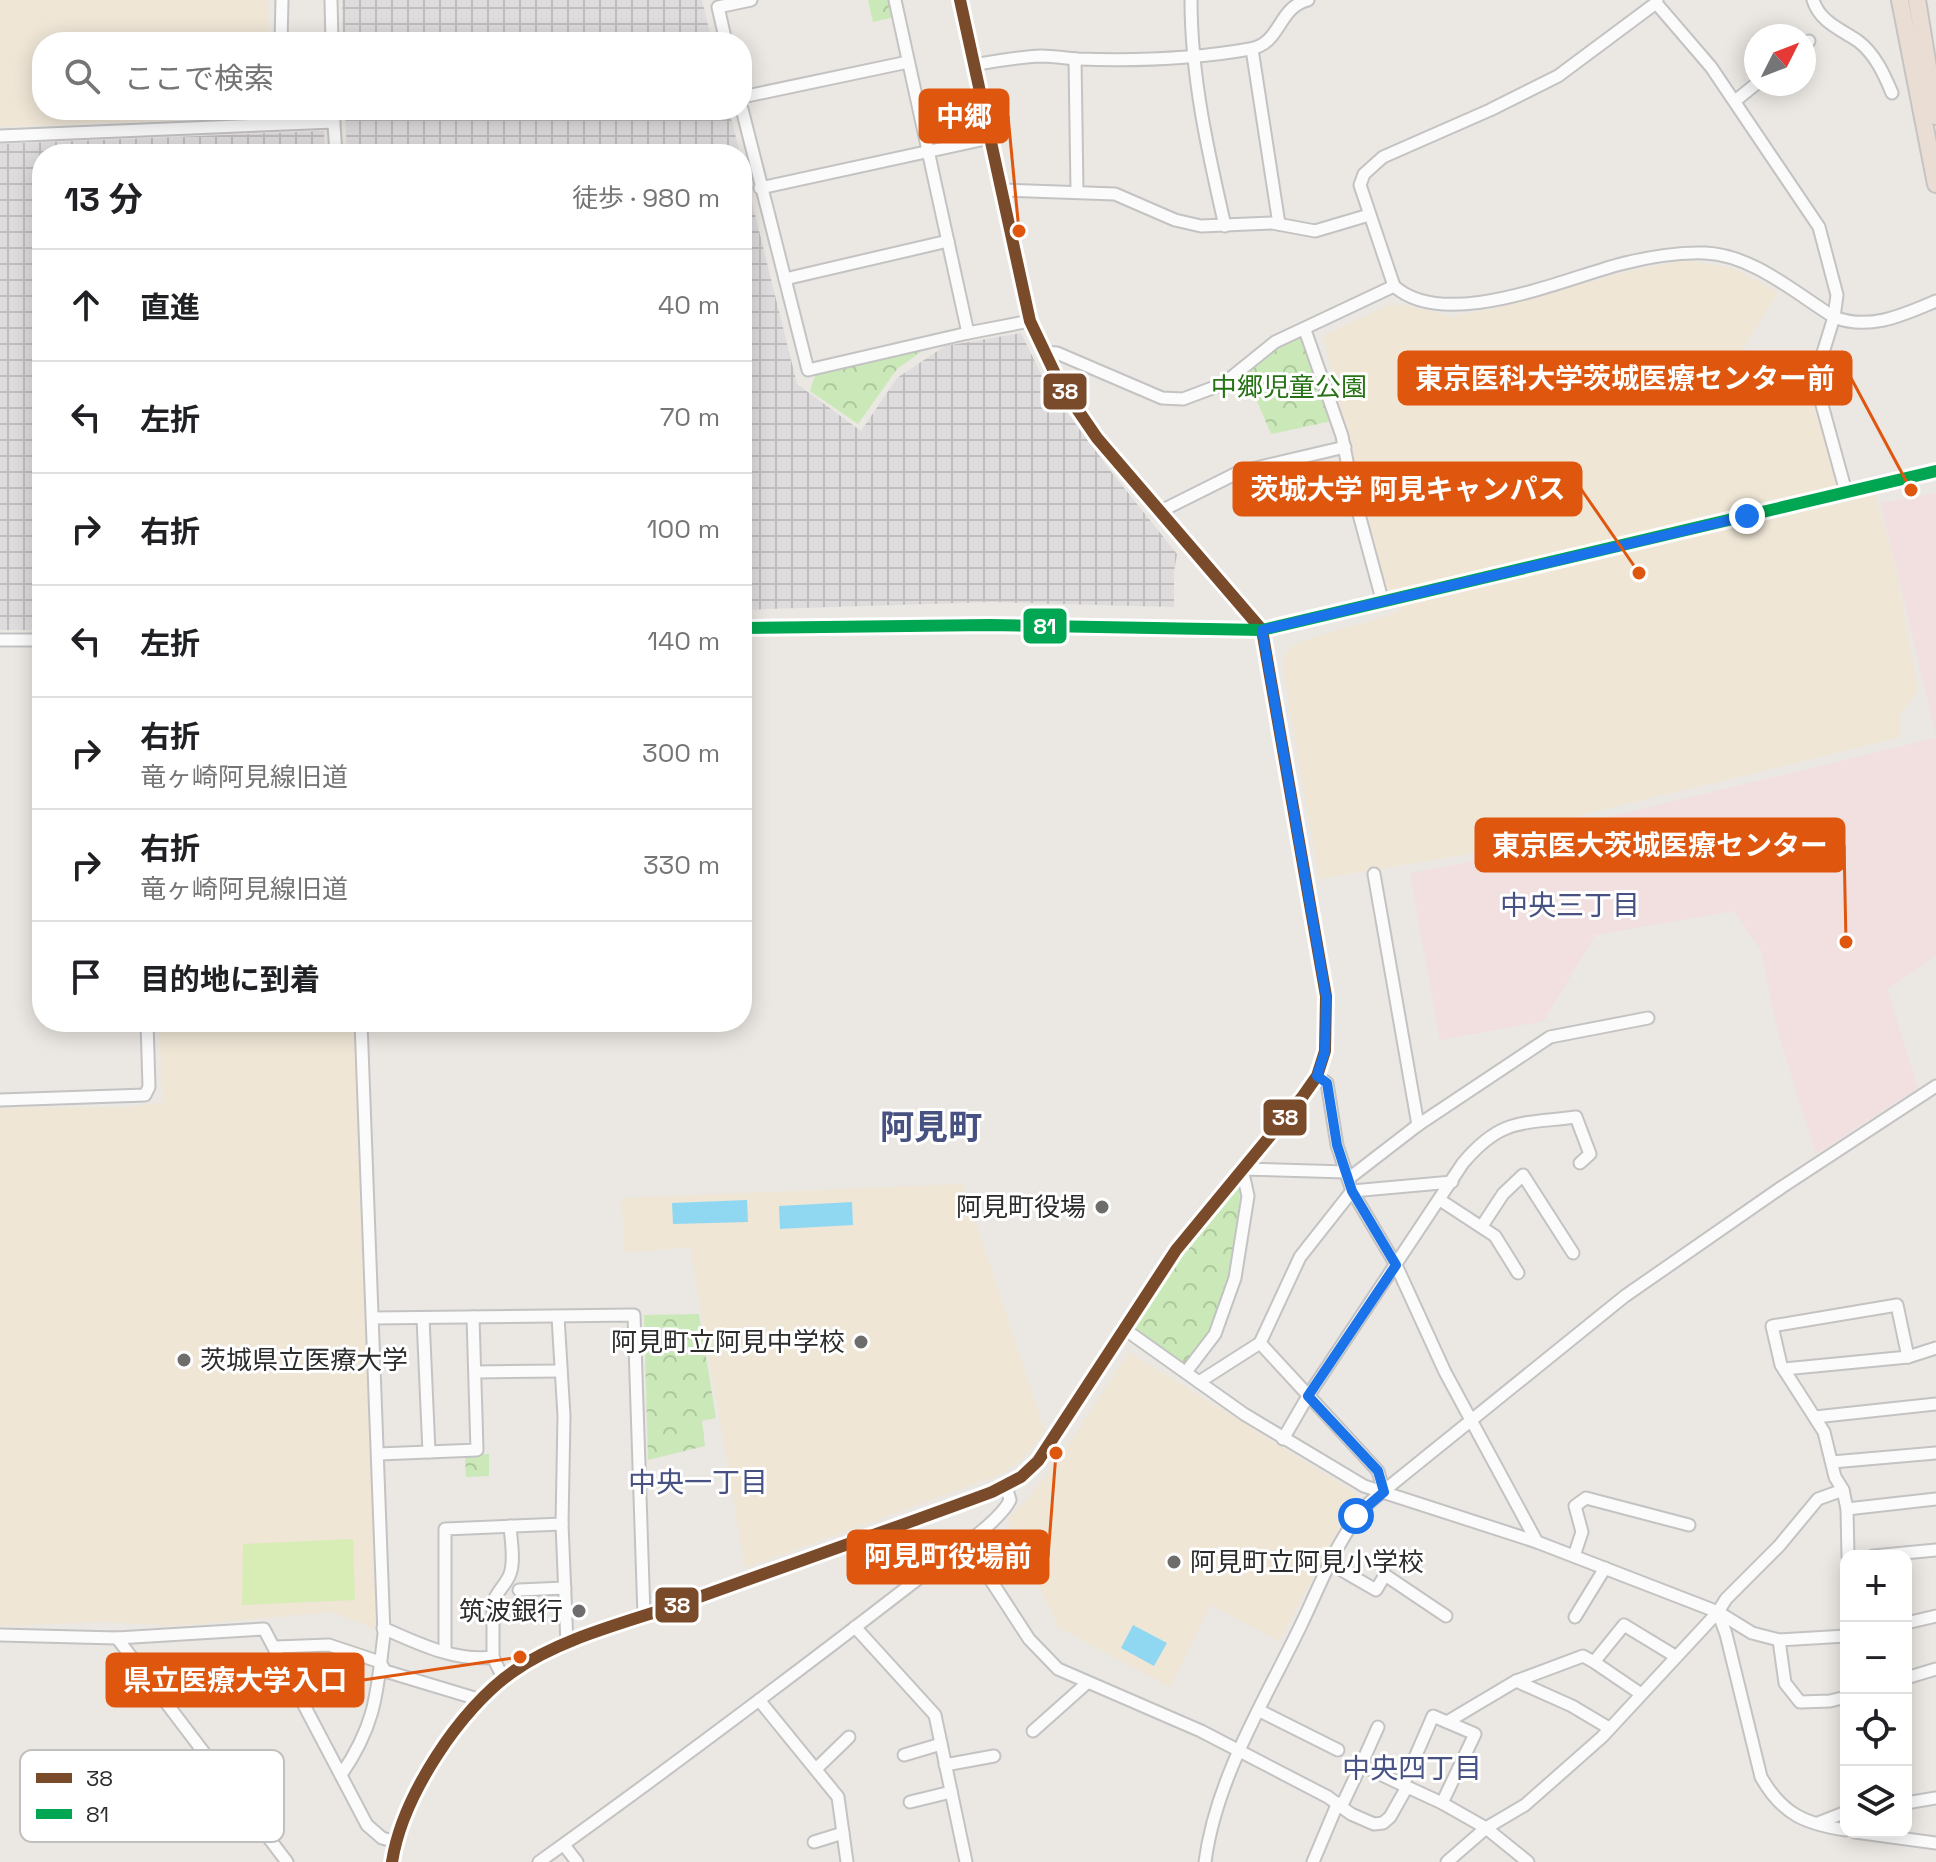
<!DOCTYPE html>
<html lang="ja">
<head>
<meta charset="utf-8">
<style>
	:root { --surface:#fff; --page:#f2f2f2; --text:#202124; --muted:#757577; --line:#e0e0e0 }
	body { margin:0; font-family:"Space Grotesk","Noto Sans JP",sans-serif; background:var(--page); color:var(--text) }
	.controls { position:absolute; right:24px; bottom:24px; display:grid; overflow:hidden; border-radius:16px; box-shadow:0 4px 20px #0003 }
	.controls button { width:72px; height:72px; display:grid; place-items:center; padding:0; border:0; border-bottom:2px solid var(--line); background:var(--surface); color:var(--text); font:40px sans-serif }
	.compass { position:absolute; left:1744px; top:24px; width:72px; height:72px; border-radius:50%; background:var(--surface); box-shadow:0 4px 20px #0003; rotate:48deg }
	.stop { position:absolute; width:24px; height:24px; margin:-18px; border:6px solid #1a73e8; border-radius:50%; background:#fff }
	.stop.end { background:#1a73e8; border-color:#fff; box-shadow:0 2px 8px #0008 }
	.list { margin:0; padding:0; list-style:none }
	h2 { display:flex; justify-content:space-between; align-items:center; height:104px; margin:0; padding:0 32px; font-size:34px }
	h2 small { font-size:26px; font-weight:400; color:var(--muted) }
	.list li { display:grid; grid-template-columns:52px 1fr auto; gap:24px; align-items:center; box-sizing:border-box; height:112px; padding:0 32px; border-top:2px solid var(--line) }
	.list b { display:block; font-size:30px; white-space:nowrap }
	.list p { margin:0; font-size:26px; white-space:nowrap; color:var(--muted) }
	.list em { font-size:26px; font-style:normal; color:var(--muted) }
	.icon { flex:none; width:44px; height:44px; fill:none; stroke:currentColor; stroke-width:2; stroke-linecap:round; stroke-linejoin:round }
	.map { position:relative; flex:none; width:1936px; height:1862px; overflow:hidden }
	.search { position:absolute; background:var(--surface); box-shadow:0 4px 20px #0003; left:32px; top:32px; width:720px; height:88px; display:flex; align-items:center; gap:20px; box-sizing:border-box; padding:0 28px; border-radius:32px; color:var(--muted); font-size:30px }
	.panel { position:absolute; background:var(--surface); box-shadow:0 4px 20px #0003; left:32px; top:144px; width:720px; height:888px; border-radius:32px }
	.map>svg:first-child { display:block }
	.industrial { fill:url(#industrial-grid) }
	.education { fill:#efe6d6 }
	.medical { fill:#f1e0df }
	.park { fill:url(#park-crowns) }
	.pitch { fill:#d8edb5 }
	.water { fill:#90d8f2 }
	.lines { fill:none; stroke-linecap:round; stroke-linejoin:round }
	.minor-casing { stroke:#c4c3c3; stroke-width:15 }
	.highway-casing { stroke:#c6c4c2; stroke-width:20 }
	.minor { stroke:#fcfbfb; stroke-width:11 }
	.highway { stroke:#eaded4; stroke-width:16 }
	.bus-1-casing { stroke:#fff; stroke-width:18 }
	.bus-2-casing { stroke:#fff; stroke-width:18 }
	.bus-1 { stroke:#7a4b2a; stroke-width:12 }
	.bus-2 { stroke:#00a651; stroke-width:12 }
	.route { stroke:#1a73e8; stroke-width:10 }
	.poi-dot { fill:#6f6d6c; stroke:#fff; stroke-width:3 }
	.labels { text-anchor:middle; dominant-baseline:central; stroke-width:6; stroke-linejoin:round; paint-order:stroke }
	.park-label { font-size:26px; fill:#267214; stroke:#fff }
	.poi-label { font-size:26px; fill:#2c2c2c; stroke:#fff; text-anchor:end }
	.neighbourhood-label { font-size:28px; fill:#485282; stroke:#fff }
	.district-label { font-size:34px; font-weight:bold; fill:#485282; stroke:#fff }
	.key { fill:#fff; stroke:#c0c0c0; stroke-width:2 }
	.key-label { font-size:22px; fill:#2c2c2c }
	.leader { fill:none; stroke:#df570e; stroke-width:3 }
	.callout-dot { fill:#df570e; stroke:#fff; stroke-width:3 }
	.callout { fill:#df570e; stroke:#df570e; stroke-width:3 }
	.callout-label { font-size:28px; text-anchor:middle; font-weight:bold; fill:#fff }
	.line-badge { stroke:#fff; stroke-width:3 }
	.badge-label { font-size:22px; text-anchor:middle; font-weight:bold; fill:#fff }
</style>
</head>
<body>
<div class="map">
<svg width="1936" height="1862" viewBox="0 0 1936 1862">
	<defs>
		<pattern id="industrial-grid" width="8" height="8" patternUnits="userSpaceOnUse" patternTransform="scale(2)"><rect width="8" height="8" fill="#dfdcde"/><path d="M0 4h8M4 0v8" fill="none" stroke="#c0bdbf"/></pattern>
		<pattern id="park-crowns" width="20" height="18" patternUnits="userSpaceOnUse" patternTransform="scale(2)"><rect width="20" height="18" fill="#cbe9b8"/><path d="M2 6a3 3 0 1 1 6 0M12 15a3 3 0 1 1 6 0" fill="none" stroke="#aec89e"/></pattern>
	</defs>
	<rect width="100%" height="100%" fill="#ebe7e2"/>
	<!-- industrial -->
	<g class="industrial">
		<path d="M342,0H702L712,42H343Z"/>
		<path d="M345,110H729L740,154H347Z"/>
		<path d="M324,131L325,154H42V630H0V144Z"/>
		<path d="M742,162L797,384L861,431L897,378L945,346L1021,333L1046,384L1109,469L1177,554L1174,572V607L991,602L742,610Z"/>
	</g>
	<!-- education -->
	<g class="education">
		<path d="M0,0H268L269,42H42V110H272V116L0,127Z"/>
		<path d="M1685,260L1731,268L1778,292L1736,361L1822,410L1842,499L1874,491L1895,563L1918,690L1900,715L1901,737L1499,835L1486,851L1319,879L1282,661L1289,649L1299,642L1402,611L1383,583L1323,336L1389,305H1405L1452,317L1495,308L1630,271Z"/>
		<path d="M159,1022H358L376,1629L332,1612L174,1626L107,1622L0,1626V1108L132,1107L163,1102Z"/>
		<path d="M963,1184L1045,1431L1021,1461L999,1475L745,1568L690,1247L625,1253L621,1198Z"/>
		<path d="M1129,1352L1357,1494L1279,1641L1210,1605L1170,1687L1058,1627L1007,1519L1028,1499L1076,1434Z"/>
	</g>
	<!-- medical -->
	<g class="medical">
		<path d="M1936,493V735L1881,503Z"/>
		<path d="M1936,738V956L1887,989L1918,1088L1816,1154L1777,1029L1761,950L1734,911L1595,935L1544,1021L1440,1040L1410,873L1490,858L1504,842Z"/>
	</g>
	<!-- park -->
	<g class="park">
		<path d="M868,0H895L899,16L873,22Z"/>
		<path d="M1305,330L1337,420L1271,434L1243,368Z"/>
		<path d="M923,344L925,349L897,369L858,424L810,391L815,376L809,371Z"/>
		<path d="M1241,1180C1235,1257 1235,1303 1185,1366L1129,1326L1187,1245Z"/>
		<path d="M699,1314L716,1418L702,1421L705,1446L648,1460L644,1315Z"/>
		<path d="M489,1454V1476L466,1477L465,1455Z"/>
	</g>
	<!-- pitch -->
	<path class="pitch" d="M353,1539L355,1600L242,1605L243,1544Z"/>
	<!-- water -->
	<g class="water">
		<path d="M747,1200L748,1222L673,1224L672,1203Z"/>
		<path d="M852,1202L853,1225L780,1229L779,1206Z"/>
		<path d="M1133,1625L1167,1643L1154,1666L1121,1648Z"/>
	</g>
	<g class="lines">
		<!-- minor casing -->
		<g class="minor-casing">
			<g id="minor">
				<path d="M331,0L332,42"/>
				<path d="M895,0L968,333"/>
				<path d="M1191,0C1191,77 1208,152 1225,226"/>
				<path d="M1657,0L1656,3L1711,67L1819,227L1837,295L1834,317L1818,369L1819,394L1846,492"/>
				<path d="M1813,0C1820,22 1840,29 1858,41C1875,54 1884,74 1892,93"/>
				<path d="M1656,3L1558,76L1490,110L1383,157L1364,174L1360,185L1394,286C1445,332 1563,279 1621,264C1648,257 1677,252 1705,253C1753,255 1795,293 1834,317C1869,331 1903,315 1936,301"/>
				<path d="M281,42L282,0"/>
				<path d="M726,42L718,7L751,0"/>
				<path d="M1804,45L1809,41"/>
				<path d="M1252,49L1279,224"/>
				<path d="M1075,59L1077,191"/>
				<path d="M973,65C996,61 1018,57 1041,56C1053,56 1065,58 1078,59C1134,61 1194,59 1250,49C1282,43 1277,8 1308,0"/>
				<path d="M742,97L908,62"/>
				<path d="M1735,101L1756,84"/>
				<path d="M742,109L808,370L968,333L1030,321"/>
				<path d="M333,110L336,154"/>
				<path d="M279,123L280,110"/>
				<path d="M0,136L334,122"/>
				<path d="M760,188L990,138"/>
				<path d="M1001,190L1115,194L1175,220L1201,226L1272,223L1315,231L1369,215"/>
				<path d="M785,279L948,241"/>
				<path d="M1305,330L1342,436L1353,492L1383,603"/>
				<path d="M1044,352L1057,353L1162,398L1183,399L1223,384L1275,342L1394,286"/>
				<path d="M1159,512L1239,472L1345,447"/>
				<path d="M742,628L990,625L1262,630L1936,471"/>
				<path d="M0,640H42"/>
				<path d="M1374,874L1418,1125"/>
				<path d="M1317,1076L1327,1083L1337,1145L1352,1191L1396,1265L1445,1372L1537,1542"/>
				<path d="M0,1100L145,1095L149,1087L147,1022"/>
				<path d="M1348,1179L1418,1125L1550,1037L1648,1018"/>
				<path d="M1440,1200L1495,1236L1518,1273"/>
				<path d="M1482,1226L1503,1194L1523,1175L1573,1253"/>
				<path d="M558,1317L564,1416L562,1524L567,1644"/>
				<path d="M373,1318L634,1315L644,1616"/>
				<path d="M423,1318L429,1452"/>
				<path d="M1123,1328L1244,1414L1364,1486L1537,1542L1718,1612L1752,1633L1779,1640L1846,1636"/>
				<path d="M1260,1343L1378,1471L1384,1492"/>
				<path d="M1784,1369L1908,1357L1936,1348"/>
				<path d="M475,1372L561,1371"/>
				<path d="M1186,1372L1215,1334L1235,1278L1248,1196L1242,1169L1346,1172"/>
				<path d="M1199,1382L1260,1343L1300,1257L1352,1191L1452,1182"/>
				<path d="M1815,1417L1936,1404"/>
				<path d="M1283,1439L1308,1396L1463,1163C1501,1118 1521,1124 1576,1117L1590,1154L1580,1163"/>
				<path d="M379,1454L477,1450L473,1317"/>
				<path d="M1832,1462L1936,1453"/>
				<path d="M1847,1509L1936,1499"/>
				<path d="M966,1542L1029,1639L1058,1669L1201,1731L1328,1797L1351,1814L1374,1824L1383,1823L1390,1817L1407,1787"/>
				<path d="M1574,1556L1582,1532L1575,1506L1586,1498L1689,1525"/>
				<path d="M1848,1556L1847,1509L1843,1490L1835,1477L1824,1432L1781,1365L1772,1326L1897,1305L1908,1357"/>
				<path d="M1873,1556L1936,1550"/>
				<path d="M1331,1564L1376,1590L1385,1575L1446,1616"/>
				<path d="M519,1590L565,1588"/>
				<path d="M1718,1612L1726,1634L1761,1777C1782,1814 1805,1824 1846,1830"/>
				<path d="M1575,1617L1605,1568"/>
				<path d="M1906,1623L1936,1616"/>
				<path d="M855,1627L935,1715L966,1862"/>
				<path d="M383,1628C417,1643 455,1662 493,1657L503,1678"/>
				<path d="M0,1635L117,1638L264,1629L367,1825L382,1838L397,1842"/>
				<path d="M117,1638L287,1862"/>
				<path d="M1779,1640L1785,1683L1800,1702L1830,1701L1846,1697"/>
				<path d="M276,1647L329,1645L380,1662L385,1671L481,1700"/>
				<path d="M445,1652V1529L562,1524"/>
				<path d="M493,1657V1603C496,1592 506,1585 510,1574C515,1561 511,1541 510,1526"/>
				<path d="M1594,1662L1583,1656L1516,1681L1572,1706L1609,1728"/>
				<path d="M1906,1678L1936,1669"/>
				<path d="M1516,1681L1447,1722L1475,1734L1442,1803L1486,1828L1528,1862"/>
				<path d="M1641,1694L1594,1662L1624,1625L1675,1656"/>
				<path d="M759,1700L838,1797L847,1862"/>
				<path d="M1260,1711L1338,1750"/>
				<path d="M1378,1727L1361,1765L1403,1785"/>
				<path d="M1033,1731L1087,1683"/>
				<path d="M904,1755L941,1744"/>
				<path d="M945,1765L994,1756"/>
				<path d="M817,1768L849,1737"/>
				<path d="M341,1775C376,1724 377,1693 384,1634L361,1022"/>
				<path d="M910,1802L951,1792"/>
				<path d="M1442,1803L1403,1785L1433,1716L1447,1722"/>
				<path d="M1906,1803L1936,1798"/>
				<path d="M1818,1823L1846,1812"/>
				<path d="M1855,1832L1936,1843"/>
				<path d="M814,1842L843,1833"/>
				<path d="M564,1845L577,1862"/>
				<path d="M392,1862C402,1797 460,1708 514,1671C559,1639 624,1623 677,1605C782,1567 887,1531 992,1492L1021,1477L1038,1461L1176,1250L1303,1096L1317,1076L1325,1051L1326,996L1262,630L1097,438L1060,384L1030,321L960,0"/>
				<path d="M539,1862C666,1771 791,1677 914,1582C937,1564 999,1524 1010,1500L1006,1486"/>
				<path d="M1205,1862C1216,1778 1265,1700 1301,1625C1321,1584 1338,1535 1370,1502L1625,1296L1782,1187L1936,1086"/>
				<path d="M1313,1862L1337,1805L1344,1801L1361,1765"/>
				<path d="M1447,1862L1486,1828L1525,1805L1602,1737L1718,1612L1726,1599L1779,1546L1818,1499L1843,1490"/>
			</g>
		</g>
		<!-- highway casing -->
		<g class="highway-casing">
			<g id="highway">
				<path d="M1900,0L1936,184"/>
				<path d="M1917,0L1936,116"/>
			</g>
		</g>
		<!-- minor -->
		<use href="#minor" class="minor"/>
		<!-- highway -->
		<use href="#highway" class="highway"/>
		<!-- bus-1 casing -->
		<g class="bus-1-casing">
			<path id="bus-1" d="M392,1862C402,1797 460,1708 514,1671C559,1639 624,1623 677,1605C782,1567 887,1531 992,1492L1021,1477L1038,1461L1176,1250L1303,1096L1317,1076L1325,1051L1326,996L1262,630L1097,438L1060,384L1030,321L960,0"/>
		</g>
		<!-- bus-2 casing -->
		<g class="bus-2-casing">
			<path id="bus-2" d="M742,628L990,625L1262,630L1936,471"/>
		</g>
		<!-- bus-1 -->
		<use href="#bus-1" class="bus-1"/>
		<!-- bus-2 -->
		<use href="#bus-2" class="bus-2"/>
	</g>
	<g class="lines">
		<!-- route -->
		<path class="route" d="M1356,1516L1384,1492L1378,1471L1308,1396L1396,1265L1352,1191L1337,1145L1327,1083L1317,1076L1325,1051L1326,996L1262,630L1747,516"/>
	</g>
	<!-- markers -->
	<g class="poi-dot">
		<circle cx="1102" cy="1207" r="8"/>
		<circle cx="861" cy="1342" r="8"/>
		<circle cx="184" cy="1360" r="8"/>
		<circle cx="1174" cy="1562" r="8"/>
		<circle cx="579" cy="1611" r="8"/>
	</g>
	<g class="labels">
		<!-- park labels -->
		<g class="park-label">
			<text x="1289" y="387">中郷児童公園</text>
		</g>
		<!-- poi labels -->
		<g class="poi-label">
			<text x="1086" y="1207">阿見町役場</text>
			<text x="845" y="1342">阿見町立阿見中学校</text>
			<text x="200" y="1360" text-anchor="start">茨城県立医療大学</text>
			<text x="1190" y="1562" text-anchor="start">阿見町立阿見小学校</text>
			<text x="563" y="1611">筑波銀行</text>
		</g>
		<!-- neighbourhood labels -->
		<g class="neighbourhood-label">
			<text x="1570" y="905">中央三丁目</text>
			<text x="698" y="1482">中央一丁目</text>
			<text x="1412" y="1768">中央四丁目</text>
		</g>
		<!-- district labels -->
		<g class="district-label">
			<text x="931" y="1127">阿見町</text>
		</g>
	</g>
	<!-- legend -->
	<rect x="20" y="1750" width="264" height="92" rx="12" class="key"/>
	<rect x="36" y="1773" width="36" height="10" fill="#7a4b2a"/>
	<rect x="36" y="1809" width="36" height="10" fill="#00a651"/>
	<g class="key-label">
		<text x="86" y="1786">38</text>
		<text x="86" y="1822">81</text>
	</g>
	<!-- callouts -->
	<path class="leader" d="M1019 231L1008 116M1911 490L1851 378M1639 573L1581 489M1846 942L1844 845M1056 1453L1048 1557M520 1657L363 1680"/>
	<g class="callout-dot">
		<circle cx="1019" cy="231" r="8"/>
		<circle cx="1911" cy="490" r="8"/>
		<circle cx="1639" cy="573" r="8"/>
		<circle cx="1846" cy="942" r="8"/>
		<circle cx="1056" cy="1453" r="8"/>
		<circle cx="520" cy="1657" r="8"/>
	</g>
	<g class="callout">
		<rect x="920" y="90" width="88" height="52" rx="8"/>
		<rect x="1399" y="352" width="452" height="52" rx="8"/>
		<rect x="1234" y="463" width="347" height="52" rx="8"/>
		<rect x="1476" y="819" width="368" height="52" rx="8"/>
		<rect x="848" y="1531" width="200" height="52" rx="8"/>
		<rect x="107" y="1654" width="256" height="52" rx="8"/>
	</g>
	<g class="callout-label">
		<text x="964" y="126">中郷</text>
		<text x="1625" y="388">東京医科大学茨城医療センター前</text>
		<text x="1408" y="499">茨城大学 阿見キャンパス</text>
		<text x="1660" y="855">東京医大茨城医療センター</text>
		<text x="948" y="1566">阿見町役場前</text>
		<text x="235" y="1690">県立医療大学入口</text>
	</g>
	<g class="line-badge">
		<rect x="1042" y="372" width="46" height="39" rx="8" fill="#7a4b2a"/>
		<rect x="1022" y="607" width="46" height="38" rx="8" fill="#00a651"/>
		<rect x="1262" y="1098" width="46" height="39" rx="8" fill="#7a4b2a"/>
		<rect x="654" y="1586" width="46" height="38" rx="8" fill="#7a4b2a"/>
	</g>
	<g class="badge-label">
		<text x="1065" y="399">38</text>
		<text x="1045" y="634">81</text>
		<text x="1285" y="1125">38</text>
		<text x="677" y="1613">38</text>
	</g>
</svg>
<div class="controls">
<button>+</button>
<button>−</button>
<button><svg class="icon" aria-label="locate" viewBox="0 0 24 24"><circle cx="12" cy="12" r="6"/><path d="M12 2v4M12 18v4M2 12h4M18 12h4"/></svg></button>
<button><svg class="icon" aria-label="layers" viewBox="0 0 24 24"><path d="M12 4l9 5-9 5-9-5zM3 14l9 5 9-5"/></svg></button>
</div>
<svg class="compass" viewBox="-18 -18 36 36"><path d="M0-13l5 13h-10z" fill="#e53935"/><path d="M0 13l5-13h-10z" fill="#757577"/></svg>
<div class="stop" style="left:1356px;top:1516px"></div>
<div class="stop end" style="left:1747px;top:516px"></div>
<div class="search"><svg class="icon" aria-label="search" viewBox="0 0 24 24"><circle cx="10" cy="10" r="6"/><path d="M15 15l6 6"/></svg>ここで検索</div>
<section class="panel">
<h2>13 分<small>徒歩 · 980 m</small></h2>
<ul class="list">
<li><svg class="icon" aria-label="ahead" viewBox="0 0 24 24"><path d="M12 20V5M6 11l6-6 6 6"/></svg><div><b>直進</b></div><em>40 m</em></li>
<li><svg class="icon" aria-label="left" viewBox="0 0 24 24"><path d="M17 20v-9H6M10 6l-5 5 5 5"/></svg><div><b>左折</b></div><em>70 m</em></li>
<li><svg class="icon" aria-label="right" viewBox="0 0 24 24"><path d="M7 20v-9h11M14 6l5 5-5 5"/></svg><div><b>右折</b></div><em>100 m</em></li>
<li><svg class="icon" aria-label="left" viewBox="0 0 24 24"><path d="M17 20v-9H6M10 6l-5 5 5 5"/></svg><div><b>左折</b></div><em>140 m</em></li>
<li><svg class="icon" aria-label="right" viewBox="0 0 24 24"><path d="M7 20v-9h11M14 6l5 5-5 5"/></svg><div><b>右折</b><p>竜ヶ崎阿見線旧道</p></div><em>300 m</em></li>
<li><svg class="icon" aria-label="right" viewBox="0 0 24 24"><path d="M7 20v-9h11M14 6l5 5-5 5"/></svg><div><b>右折</b><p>竜ヶ崎阿見線旧道</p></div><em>330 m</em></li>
<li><svg class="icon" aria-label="arrive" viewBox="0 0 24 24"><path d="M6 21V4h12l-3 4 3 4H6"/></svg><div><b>目的地に到着</b></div></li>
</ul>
</section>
</div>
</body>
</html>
